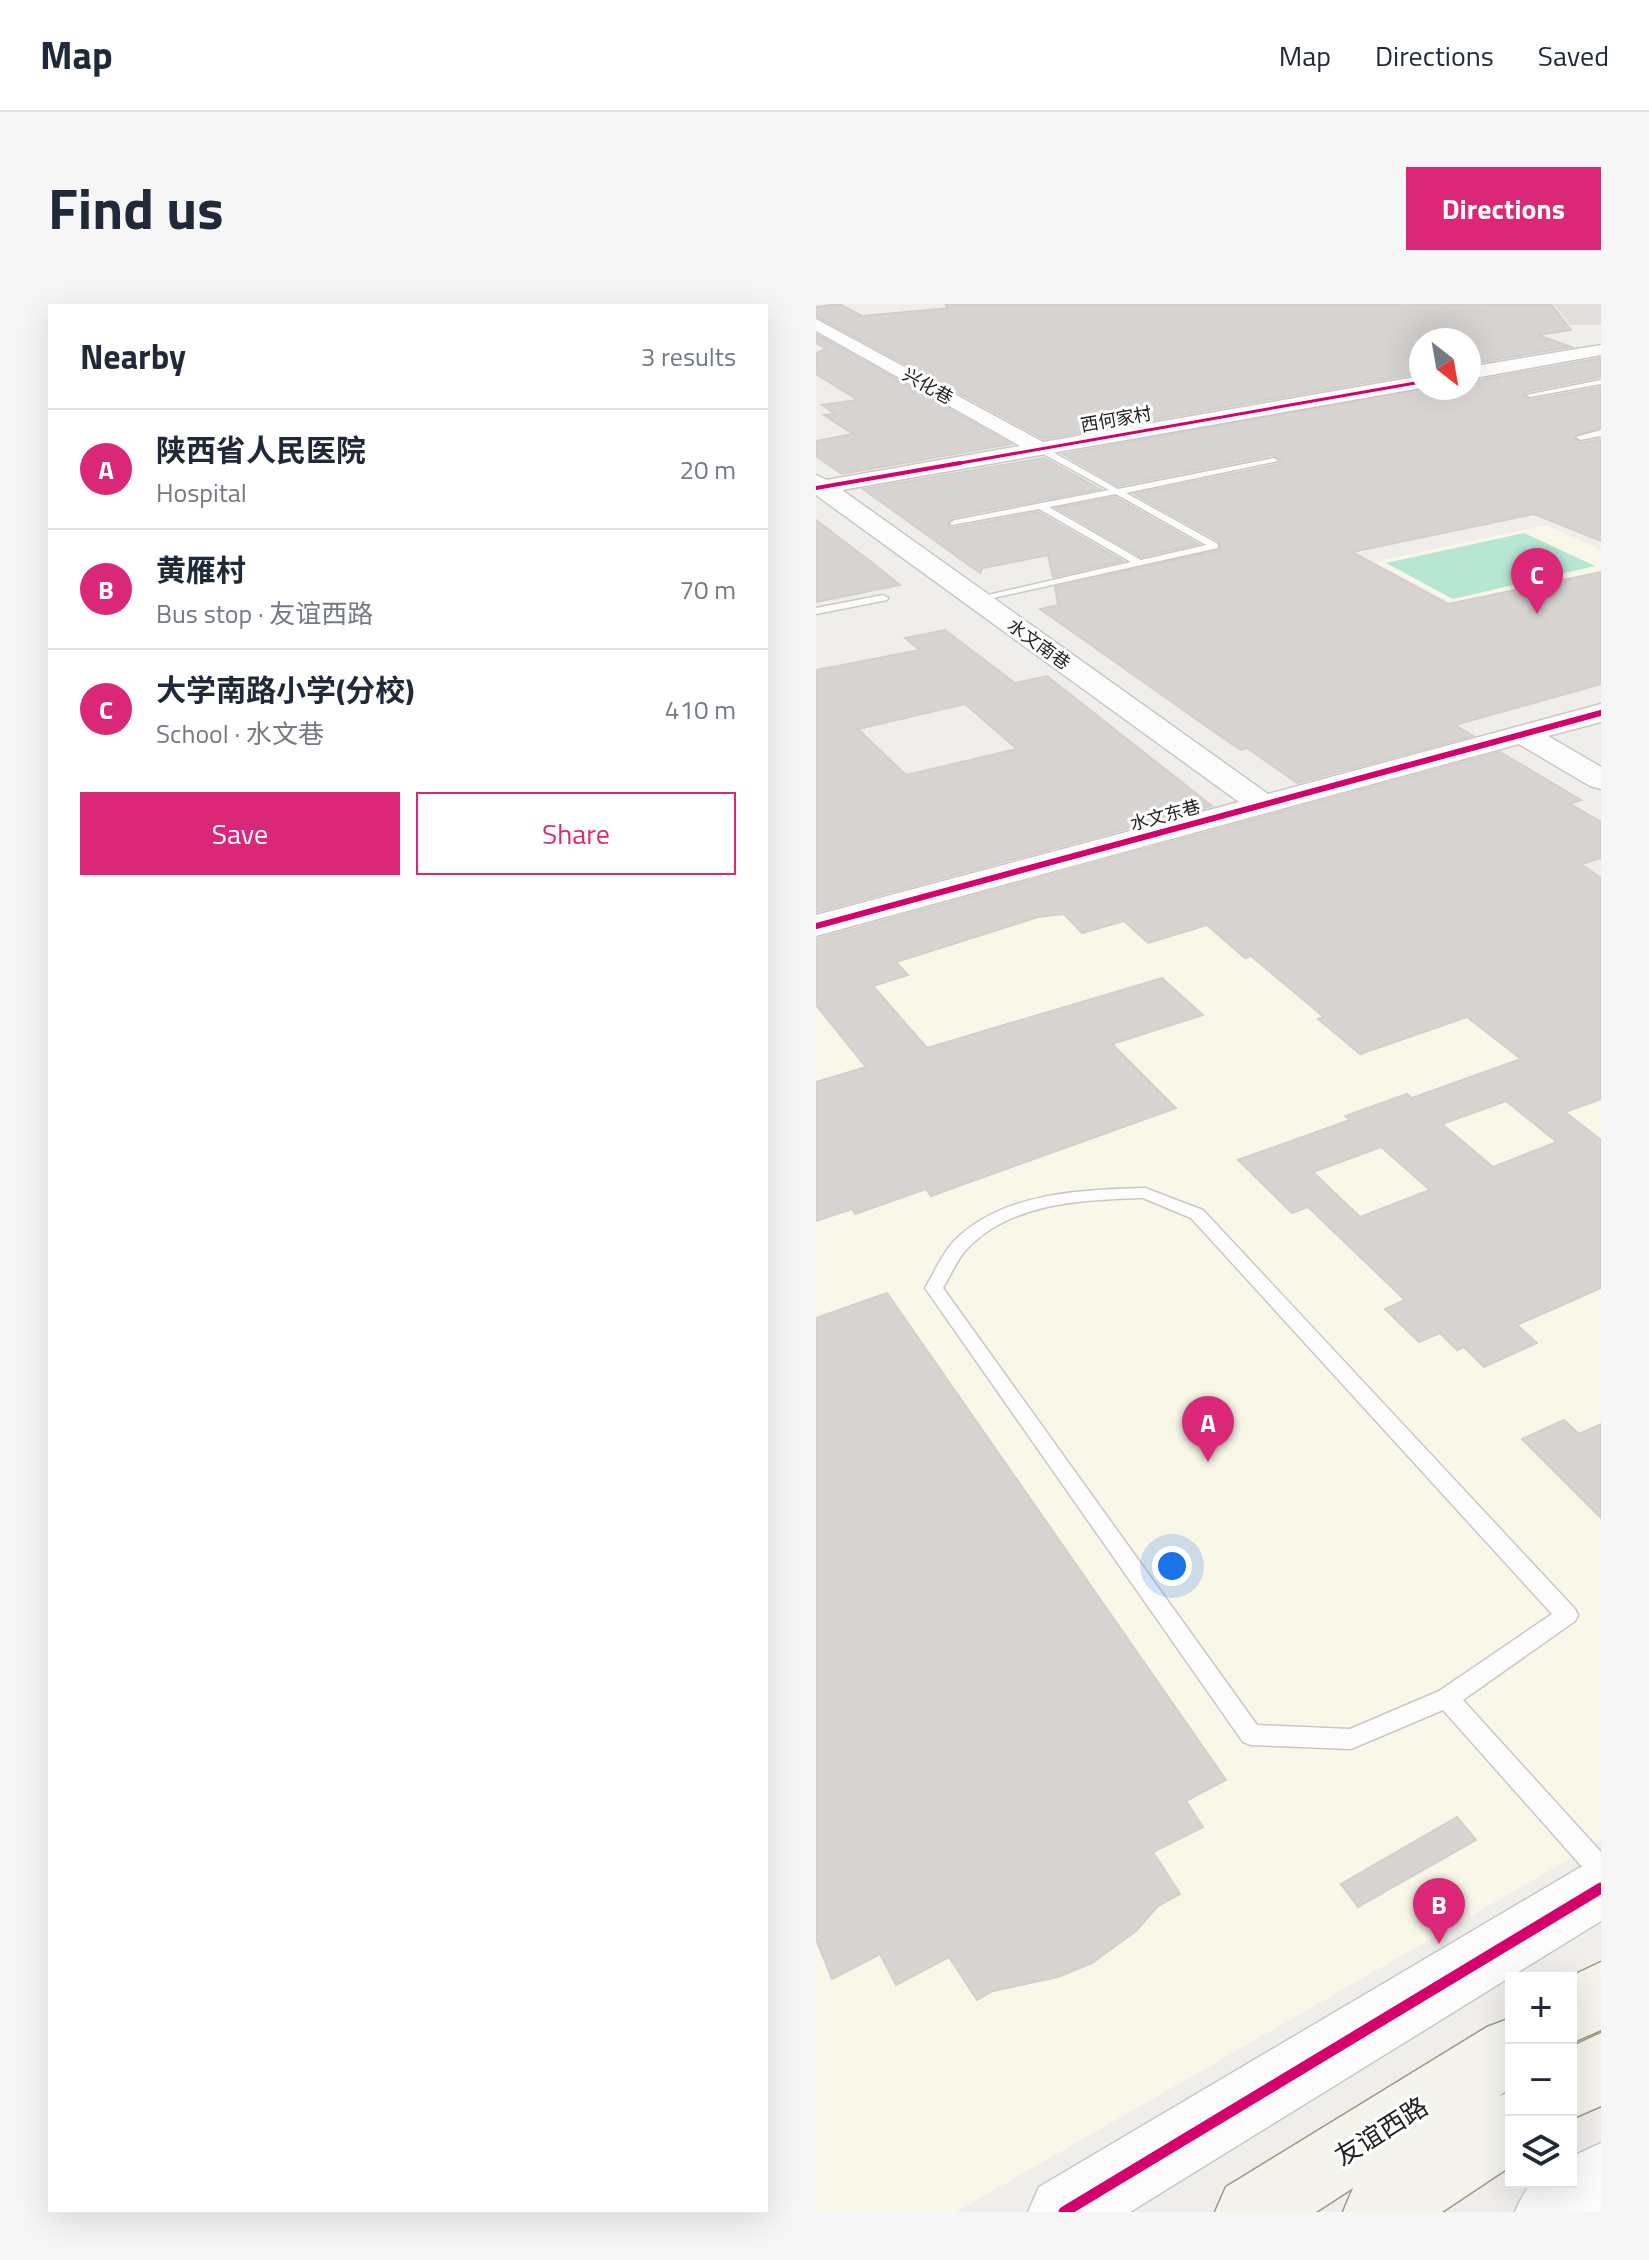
<!DOCTYPE html>
<html lang="en">
<head>
<meta charset="utf-8">
<style>
	:root { --surface:#fff; --page:#f6f6f7; --text:#1f2937; --muted:#747a83; --line:#e0e1e3; --accent:#db2777 }
	body { margin:0; font-family:"Titillium Web","Noto Sans SC",sans-serif; background:var(--page); color:var(--text) }
	.controls { position:absolute; right:24px; bottom:24px; display:grid; overflow:hidden; border-radius:0px; box-shadow:0 8px 32px #0002 }
	.controls button { width:72px; height:72px; display:grid; place-items:center; padding:0; border:0; border-bottom:2px solid var(--line); background:var(--surface); color:var(--text); font:40px sans-serif }
	.compass { position:absolute; left:593px; top:24px; width:72px; height:72px; border-radius:50%; background:var(--surface); box-shadow:0 8px 32px #0002; rotate:149deg }
	.you { position:absolute; left:356px; top:1262px; width:28px; height:28px; margin:-20px; border:6px solid #fff; border-radius:50%; background:#1a73e8; box-shadow:0 0 0 12px #1a73e833 }
	.badge { display:grid; place-items:center; width:52px; height:52px; border-radius:50%; background:var(--accent); color:#fff; font-size:26px; font-weight:700 }
	.pin { position:absolute; translate:-50% -66px; filter:drop-shadow(0 2px 4px #0008) }
	.pin::after { content:''; position:absolute; top:42px; width:28px; height:24px; background:inherit; clip-path:polygon(0 0,100% 0,50% 100%) }
	.list { margin:0; padding:0; list-style:none }
	h2 { display:flex; justify-content:space-between; align-items:center; height:104px; margin:0; padding:0 32px; font-size:34px }
	h2 small { font-size:26px; font-weight:400; color:var(--muted) }
	.list li { display:grid; grid-template-columns:52px 1fr auto; gap:24px; align-items:center; box-sizing:border-box; height:120px; padding:0 32px; border-top:2px solid var(--line) }
	.list b { display:block; font-size:30px; white-space:nowrap }
	.list p { margin:0; font-size:26px; white-space:nowrap; color:var(--muted) }
	.list em { font-size:26px; font-style:normal; color:var(--muted) }
	.actions { display:flex; gap:16px; padding:24px 32px }
	.actions a { flex:1; padding:18px 0; border:2px solid var(--accent); border-radius:0px; text-align:center; font-size:28px; color:var(--accent) }
	.actions .main { background:var(--accent); color:#fff }
	.icon { flex:none; width:44px; height:44px; fill:none; stroke:currentColor; stroke-width:2; stroke-linecap:round; stroke-linejoin:round }
	.map { position:relative; flex:none; width:785px; height:1908px; overflow:hidden; border-radius:0px }
	header { display:flex; align-items:center; gap:48px; box-sizing:border-box; height:112px; padding:0 40px; background:var(--surface); border-bottom:2px solid var(--line) }
	header strong { font-size:38px }
	nav { display:flex; gap:44px; margin-inline-start:auto; font-size:28px }
	.intro { display:flex; align-items:center; justify-content:space-between; box-sizing:border-box; height:192px; padding:0 48px }
	h1 { margin:0; font-size:56px }
	.button { padding:20px 36px; border-radius:0px; background:var(--accent); color:#fff; font-size:28px; font-weight:700 }
	main { display:flex; gap:48px; padding:0 48px }
	aside { flex:1; background:var(--surface); border-radius:0px; box-shadow:0 8px 32px #0002 }
	.map>svg:first-child { display:block }
	.education { fill:#f8f7e8 }
	.pitch { fill:#b7e6d2 }
	.parking { fill:#e0dfde }
	.building { fill:#d7d4d2; stroke:#d3d0cc; stroke-width:2; fill-rule:evenodd }
	.lines { fill:none; stroke-linecap:round; stroke-linejoin:round }
	.service-casing { stroke:#c9c8c7; stroke-width:3 }
	.tertiary-casing { stroke:#c9c8c7; stroke-width:3 }
	.secondary-casing { stroke:#999a82; stroke-width:3 }
	.service { fill:#fdfcfc; fill-rule:evenodd }
	.tertiary { fill:#fdfcfc; fill-rule:evenodd }
	.secondary { fill:#f4f4ed; fill-rule:evenodd }
	.cycleway-far3-casing { stroke:#fff; stroke-width:5 }
	.cycleway-far2-casing { stroke:#fff; stroke-width:7 }
	.cycleway-far1-casing { stroke:#fff; stroke-width:9 }
	.cycleway-casing { stroke:#fff; stroke-width:16 }
	.cycleway-far3 { stroke:#d6006c; stroke-width:3 }
	.cycleway-far2 { stroke:#d6006c; stroke-width:4 }
	.cycleway-far1 { stroke:#d6006c; stroke-width:6 }
	.cycleway { stroke:#d6006c; stroke-width:11 }
	.labels { text-anchor:middle; dominant-baseline:central; stroke-width:6; stroke-linejoin:round; paint-order:stroke }
	.far-street-label { font-size:18px; fill:#222; stroke:#fff }
	.near-street-label { font-size:26px; fill:#222; stroke:#fff }
</style>
</head>
<body>
<header>
<strong>Map</strong>
<nav><a>Map</a><a>Directions</a><a>Saved</a></nav>
</header>
<div class="intro"><h1>Find us</h1><a class="button">Directions</a></div>
<main>
<aside>
<h2>Nearby<small>3 results</small></h2>
<ul class="list">
<li><span class="badge">A</span><div><b>陕西省人民医院</b><p>Hospital</p></div><em>20 m</em></li>
<li><span class="badge">B</span><div><b>黄雁村</b><p>Bus stop · 友谊西路</p></div><em>70 m</em></li>
<li><span class="badge">C</span><div><b>大学南路小学(分校)</b><p>School · 水文巷</p></div><em>410 m</em></li>
</ul>
<div class="actions"><a class="main">Save</a><a>Share</a></div>
</aside>
<div class="map">
<svg width="785" height="1908" viewBox="0 0 785 1908">
	<rect width="100%" height="100%" fill="#f0eeeb"/>
	<!-- education -->
	<g class="education">
		<path d="M730,221L785,246V371L757,363L558,258Z"/>
		<path d="M414,515L785,779V1537L140,1908H0V629Z"/>
	</g>
	<!-- pitch -->
	<path class="pitch" d="M708,229L779,262L637,295L570,259Z"/>
	<!-- parking -->
	<path class="parking" d="M738,0H785V21H754Z"/>
	<!-- building -->
	<g class="building">
		<path d="M23,0L46,12L133,4L129,0H735L755,26L722,31L755,43L653,60V36H605V69L228,135L0,12V3Z"/>
		<path d="M0,30L195,140L26,170L0,152V137L37,130L8,111L19,110L6,101L42,96L0,70V49L10,45L0,39Z"/>
		<path d="M785,54V73L709,88L707,92L715,96L785,83V123L757,134L765,139L785,135V237L718,210L536,248L632,300L785,268V380L639,421L657,432L481,479L431,444L425,446L414,439L224,305L242,301L239,283L404,246L403,237L318,190L463,160L465,157L457,151L302,182L247,150L608,84H653V78Z"/>
		<path d="M228,154L284,185L138,213L132,221L137,224L222,208L307,257L237,273L232,251L167,264L164,269L47,185Z"/>
		<path d="M299,193L382,240L325,253L241,204Z"/>
		<path d="M0,216L54,257L84,281L0,298Z"/>
		<path d="M129,326L199,379L231,372L396,502L0,608V366L104,346L89,334ZM149,400L201,445L90,471L42,425Z"/>
		<path d="M684,448L765,496L754,500L785,518V554L765,560L785,574V795L749,808L785,836V984L701,1021L721,1039L668,1063L648,1043L641,1046L624,1029L603,1038L569,1005L589,996L492,903L476,909L422,856L534,816L529,812L591,790L596,794L705,755L651,713L544,750L502,715L508,713L435,652L429,654L391,621L332,639L308,617L266,629L248,610L222,613L80,658L92,671L57,682L111,744L346,674L387,711L296,740L360,804L115,892L110,885L39,910L36,905L0,917V778L50,763L0,701V635ZM690,797L741,838L677,863L626,820ZM565,843L614,886L544,913L497,868Z"/>
		<path d="M71,989L410,1476L370,1497L387,1523L337,1548L364,1590L342,1602L320,1627L276,1659L242,1673L177,1687L161,1696L133,1653L80,1681L64,1650L16,1675L0,1635V1014Z"/>
		<path d="M748,1116L763,1130L785,1120V1214L706,1135Z"/>
		<path d="M641,1513L660,1536L542,1603L525,1580Z"/>
	</g>
	<g class="lines">
		<!-- service casing -->
		<g class="service-casing">
			<g id="service">
				<path d="M785,76V80L714,93L710,91Z"/>
				<path d="M785,126V132L764,136L760,133Z"/>
				<path d="M220,142H226L302,185L458,154L462,157L310,189L402,240V244L159,298V294L315,258L223,205L136,221L134,219L139,216L293,186L220,146ZM300,190L390,241L325,256L233,203Z"/>
				<path d="M67,291L72,294L71,296L0,310V304Z"/>
				<path d="M329,884L387,906L759,1305L762,1311L759,1317L647,1396L785,1548V1577L776,1574L627,1406L535,1445L435,1441L427,1438L109,984C118,969 126,950 138,937C186,888 266,886 329,884ZM327,894L375,914L736,1310L623,1387L534,1425L441,1421L127,984C135,971 140,957 150,946C194,898 267,896 327,894Z"/>
			</g>
		</g>
		<!-- tertiary casing -->
		<g class="tertiary-casing">
			<g id="tertiary">
				<path d="M0,15L227,138L605,72V84L26,186L452,490L785,400V418L732,432L785,463V485L774,482L703,440L0,632V611L423,498L0,191V171L11,176L204,142L0,27Z"/>
				<path d="M785,41V51L653,75V63Z"/>
				<path d="M785,1556V1617L314,1908H212L223,1883L763,1564Z"/>
				<path d="M785,1839V1908H699C715,1871 717,1878 755,1878V1853Z"/>
			</g>
		</g>
		<!-- secondary casing -->
		<g class="secondary-casing">
			<g id="secondary">
				<path d="M785,1658V1726L755,1739V1674H751Z"/>
				<path d="M695,1714V1784L683,1792L695,1787V1862L626,1908H527L537,1884L500,1908H399L410,1883L671,1723Z"/>
				<path d="M785,1729V1802L755,1815V1743Z"/>
			</g>
		</g>
		<!-- service -->
		<use href="#service" class="service"/>
		<!-- tertiary -->
		<use href="#tertiary" class="tertiary"/>
		<!-- secondary -->
		<use href="#secondary" class="secondary"/>
		<!-- cycleway-far3 casing -->
		<g class="cycleway-far3-casing">
			<path id="cycleway-far3" d="M133,161L605,78"/>
		</g>
		<!-- cycleway-far2 casing -->
		<g class="cycleway-far2-casing">
			<path id="cycleway-far2" d="M0,184L144,159"/>
		</g>
		<!-- cycleway-far1 casing -->
		<g class="cycleway-far1-casing">
			<path id="cycleway-far1" d="M0,622L785,409"/>
		</g>
		<!-- cycleway casing -->
		<g class="cycleway-casing">
			<path id="cycleway" d="M248,1908L785,1584"/>
		</g>
		<!-- cycleway-far3 -->
		<use href="#cycleway-far3" class="cycleway-far3"/>
		<!-- cycleway-far2 -->
		<use href="#cycleway-far2" class="cycleway-far2"/>
		<!-- cycleway-far1 -->
		<use href="#cycleway-far1" class="cycleway-far1"/>
		<!-- cycleway -->
		<use href="#cycleway" class="cycleway"/>
	</g>
	<g class="labels">
		<!-- far-street labels -->
		<g class="far-street-label">
			<text transform="translate(112 82) rotate(29)">兴化巷</text>
			<text transform="translate(300 115) rotate(-10)">西何家村</text>
			<text transform="translate(223 340) rotate(36)">水文南巷</text>
			<text transform="translate(349 511) rotate(-15)">水文东巷</text>
		</g>
		<!-- near-street labels -->
		<g class="near-street-label">
			<text transform="translate(565 1827) rotate(-32)">友谊西路</text>
		</g>
	</g>
</svg>
<div class="controls">
<button>+</button>
<button>−</button>
<button><svg class="icon" aria-label="layers" viewBox="0 0 24 24"><path d="M12 4l9 5-9 5-9-5zM3 14l9 5 9-5"/></svg></button>
</div>
<svg class="compass" viewBox="-18 -18 36 36"><path d="M0-13l5 13h-10z" fill="#e53935"/><path d="M0 13l5-13h-10z" fill="#747a83"/></svg>
<div class="you"></div>
<div class="pin badge" style="left:392px;top:1158px">A</div>
<div class="pin badge" style="left:623px;top:1640px">B</div>
<div class="pin badge" style="left:721px;top:310px">C</div>
</div>
</main>
</body>
</html>
